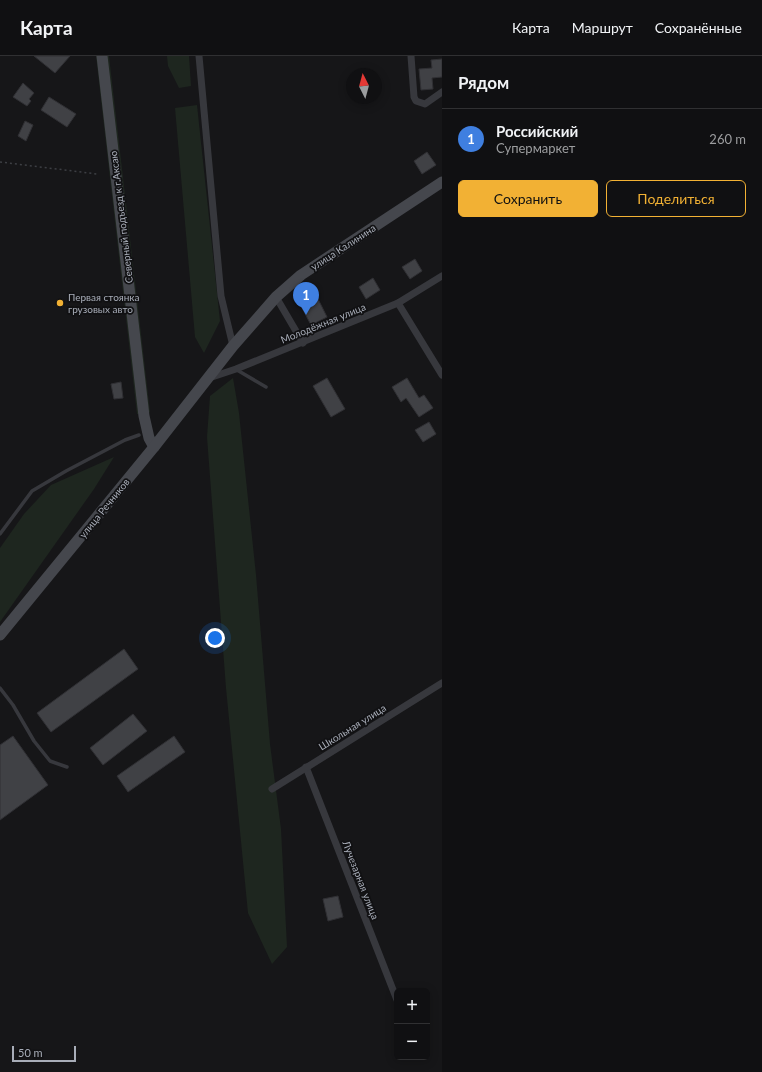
<!DOCTYPE html>
<html lang="ru">
<head>
<meta charset="utf-8">
<style>
	:root { --surface:#101012; --page:#19191b; --text:#f1f3f6; --muted:#9c9d9f; --line:#303032; --accent:#f2b134 }
	body { margin:0; font-family:Lato,sans-serif; background:var(--page); color:var(--text) }
	.controls { position:absolute; right:12px; bottom:12px; display:grid; overflow:hidden; border-radius:6px; box-shadow:0 2px 10px #0003 }
	.controls button { width:36px; height:36px; display:grid; place-items:center; padding:0; border:0; border-bottom:1px solid var(--line); background:var(--surface); color:var(--text); font:20px sans-serif }
	.compass { position:absolute; left:346px; top:12px; width:36px; height:36px; border-radius:50%; background:var(--surface); box-shadow:0 2px 10px #0003; rotate:354deg }
	.scale { position:absolute; left:12px; bottom:10px; width:64px; box-sizing:border-box; padding-left:4px; border:2px solid #a8adb8; border-top:0; font-size:11px; line-height:14px; white-space:nowrap; color:#a8adb8; -webkit-text-stroke:3px #111113; paint-order:stroke }
	.you { position:absolute; left:215px; top:582px; width:14px; height:14px; margin:-10px; border:3px solid #fff; border-radius:50%; background:#1a73e8; box-shadow:0 0 0 6px #1a73e833 }
	.badge { display:grid; place-items:center; width:26px; height:26px; border-radius:50%; background:var(--accent); color:#fff; font-size:13px; font-weight:700 }
	.pin { position:absolute; translate:-50% -33px; filter:drop-shadow(0 1px 2px #0008) }
	.pin::after { content:''; position:absolute; top:21px; width:14px; height:12px; background:inherit; clip-path:polygon(0 0,100% 0,50% 100%) }
	.list { margin:0; padding:0; list-style:none }
	h2 { display:flex; justify-content:space-between; align-items:center; height:52px; margin:0; padding:0 16px; font-size:17px }
	h2 small { font-size:13px; font-weight:400; color:var(--muted) }
	.list li { display:grid; grid-template-columns:26px 1fr auto; gap:12px; align-items:center; box-sizing:border-box; height:60px; padding:0 16px; border-top:1px solid var(--line) }
	.list b { display:block; font-size:15px; white-space:nowrap }
	.list p { margin:0; font-size:13px; white-space:nowrap; color:var(--muted) }
	.list em { font-size:13px; font-style:normal; color:var(--muted) }
	.actions { display:flex; gap:8px; padding:12px 16px }
	.actions a { flex:1; padding:9px 0; border:1px solid var(--accent); border-radius:6px; text-align:center; font-size:14px; color:var(--accent) }
	.actions .main { background:var(--accent); color:#111 }
	.map { position:relative; flex:none; width:442px; height:1016px; overflow:hidden }
	header { display:flex; align-items:center; gap:24px; box-sizing:border-box; height:56px; padding:0 20px; background:var(--surface); border-bottom:1px solid var(--line) }
	header strong { font-size:19px }
	nav { display:flex; gap:22px; margin-inline-start:auto; font-size:14px }
	main { display:flex }
	aside { flex:1; background:var(--surface) }
	.map>svg:first-child { display:block }
	.green { fill:#1e261f }
	.building { fill:#404145; stroke:#303034 }
	.lines { fill:none; stroke-linecap:round; stroke-linejoin:round }
	.path { stroke:#3d3f44; stroke-width:1.5; stroke-dasharray:2 3; stroke-linecap:butt }
	.lane { stroke:#37383d; stroke-width:3.5 }
	.street { stroke:#37383d; stroke-width:7 }
	.secondary { stroke:#45474d; stroke-width:11 }
	.poi-dot { fill:#f2b134; stroke:#111113; stroke-width:1.5 }
	.labels { text-anchor:middle; dominant-baseline:central; stroke-width:3.5; stroke-linejoin:round; paint-order:stroke }
	.street-label { font-size:10px; fill:#a8adb8; stroke:#111113 }
	.poi-label { font-size:10px; fill:#a8adb8; stroke:#111113; text-anchor:start }
</style>
</head>
<body>
<header>
<strong>Карта</strong>
<nav><a>Карта</a><a>Маршрут</a><a>Сохранённые</a></nav>
</header>
<main>
<div class="map">
<svg width="442" height="1016" viewBox="0 0 442 1016">
	<rect width="100%" height="100%" fill="#161618"/>
	<!-- green -->
	<g class="green">
		<path d="M96,0H98L140,358H137Z"/>
		<path d="M106,0H109L150,356L148,357Z"/>
		<path d="M167,0H189L191,30L179,32L168,10Z"/>
		<path d="M197,49L220,265L204,297L195,281L175,52Z"/>
		<path d="M233,322L239,357L256,519L270,688L281,773L287,891L272,908L248,857L226,632L207,381L210,340Z"/>
		<path d="M114,401L94,433L0,566V492L24,458L51,429Z"/>
	</g>
	<!-- building -->
	<g class="building">
		<path d="M34,0H70L55,17Z"/>
		<path d="M442,3V21L432,22L433,33L421,34L419,13L432,12L431,4Z"/>
		<path d="M23,27L34,37L29,43L31,45L27,50L13,41Z"/>
		<path d="M49,41L76,58L67,71L41,54Z"/>
		<path d="M25,65L33,69L26,85L18,80Z"/>
		<path d="M427,96L436,109L422,118L414,105Z"/>
		<path d="M415,203L422,215L410,223L402,211Z"/>
		<path d="M373,222L380,234L366,243L359,231Z"/>
		<path d="M317,241L327,261L311,269L301,250Z"/>
		<path d="M327,322L345,353L331,361L313,330Z"/>
		<path d="M407,322L419,342L424,339L433,352L419,361L406,342L401,346L392,331Z"/>
		<path d="M121,326L123,342L114,343L111,328Z"/>
		<path d="M429,366L436,378L423,386L415,374Z"/>
		<path d="M124,593L138,613L51,676L37,657Z"/>
		<path d="M133,658L147,675L103,709L90,692Z"/>
		<path d="M13,680L48,729L0,764V689Z"/>
		<path d="M174,680L185,696L128,736L117,720Z"/>
		<path d="M338,840L343,861L328,865L323,843Z"/>
	</g>
	<g class="lines">
		<!-- path -->
		<path class="path" d="M0,106L97,118"/>
		<!-- lane -->
		<g class="lane">
			<path d="M237,314L266,331"/>
			<path d="M0,478L32,435L66,415L125,384L139,379"/>
			<path d="M0,632L13,649L34,685L50,705L67,711"/>
		</g>
		<!-- street -->
		<g class="street">
			<path d="M199,0L221,240L233,290"/>
			<path d="M411,0L414,41L416,45L425,48L442,36"/>
			<path d="M276,241L303,287"/>
			<path d="M398,247L442,319"/>
			<path d="M209,322L236,313L398,247L442,220"/>
			<path d="M306,711L397,944"/>
			<path d="M272,733L442,627"/>
		</g>
		<!-- secondary -->
		<g class="secondary">
			<path d="M102,0L144,360L149,382L154,391"/>
			<path d="M0,579L154,391L233,290L276,241L301,219L442,126"/>
		</g>
	</g>
	<!-- markers -->
	<circle class="poi-dot" cx="60" cy="247" r="4"/>
	<g class="labels">
		<!-- street labels -->
		<g class="street-label">
			<text transform="translate(121 161) rotate(-97)">Северный подъезд к г.Аксаю</text>
			<text transform="translate(343 191) rotate(-33)">улица Калинина</text>
			<text transform="translate(323 267) rotate(-22)">Молодёжная улица</text>
			<text transform="translate(104 452) rotate(-51)">улица Речников</text>
			<text transform="translate(352 671) rotate(-32)">Школьная улица</text>
			<text transform="translate(361 824) rotate(69)">Лучезарная улица</text>
		</g>
		<!-- poi labels -->
		<g class="poi-label">
			<text x="68" y="241">Первая стоянка<tspan x="68" dy="12">грузовых авто</tspan></text>
		</g>
	</g>
</svg>
<div class="controls">
<button>+</button>
<button>−</button>
</div>
<svg class="compass" viewBox="-18 -18 36 36"><path d="M0-13l5 13h-10z" fill="#e53935"/><path d="M0 13l5-13h-10z" fill="#9c9d9f"/></svg>
<div class="scale">50 m</div>
<div class="you"></div>
<div class="pin badge" style="left:306px;top:259px;background:#3f7fe0">1</div>
</div>
<aside>
<h2>Рядом<small></small></h2>
<ul class="list">
<li><span class="badge" style="background:#3f7fe0">1</span><div><b>Российский</b><p>Супермаркет</p></div><em>260 m</em></li>
</ul>
<div class="actions"><a class="main">Сохранить</a><a>Поделиться</a></div>
</aside>
</main>
</body>
</html>
